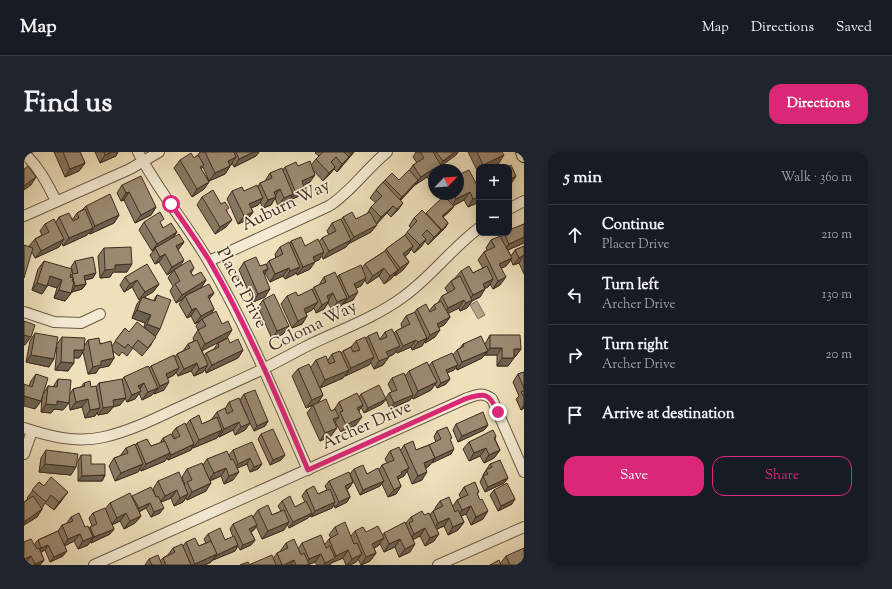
<!DOCTYPE html>
<html lang="en">
<head>
<meta charset="utf-8">
<style>
	:root { --surface:#171b24; --page:#20242c; --text:#f1f3f6; --muted:#9ea1a6; --line:#363941; --accent:#db2777 }
	body { margin:0; font-family:"Sorts Mill Goudy",serif; background:var(--page); color:var(--text) }
	.controls { position:absolute; right:12px; top:12px; display:grid; overflow:hidden; border-radius:8px; box-shadow:0 2px 10px #0003 }
	.controls button { width:36px; height:36px; display:grid; place-items:center; padding:0; border:0; border-bottom:1px solid var(--line); background:var(--surface); color:var(--text); font:20px sans-serif }
	.compass { position:absolute; left:404px; top:12px; width:36px; height:36px; border-radius:50%; background:var(--surface); box-shadow:0 2px 10px #0003; rotate:65deg }
	.stop { position:absolute; width:12px; height:12px; margin:-9px; border:3px solid #db2777; border-radius:50%; background:#fff }
	.stop.end { background:#db2777; border-color:#fff; box-shadow:0 1px 4px #0008 }
	.list { margin:0; padding:0; list-style:none }
	h2 { display:flex; justify-content:space-between; align-items:center; height:52px; margin:0; padding:0 16px; font-size:17px }
	h2 small { font-size:13px; font-weight:400; color:var(--muted) }
	.list li { display:grid; grid-template-columns:26px 1fr auto; gap:12px; align-items:center; box-sizing:border-box; height:60px; padding:0 16px; border-top:1px solid var(--line) }
	.list b { display:block; font-size:15px; white-space:nowrap }
	.list p { margin:0; font-size:13px; white-space:nowrap; color:var(--muted) }
	.list em { font-size:13px; font-style:normal; color:var(--muted) }
	.actions { display:flex; gap:8px; padding:12px 16px }
	.actions a { flex:1; padding:9px 0; border:1px solid var(--accent); border-radius:12px; text-align:center; font-size:14px; color:var(--accent) }
	.actions .main { background:var(--accent); color:#fff }
	.icon { flex:none; width:22px; height:22px; fill:none; stroke:currentColor; stroke-width:2; stroke-linecap:round; stroke-linejoin:round }
	.map { position:relative; flex:none; width:500px; height:413px; overflow:hidden; border-radius:12px }
	header { display:flex; align-items:center; gap:24px; box-sizing:border-box; height:56px; padding:0 20px; background:var(--surface); border-bottom:1px solid var(--line) }
	header strong { font-size:19px }
	nav { display:flex; gap:22px; margin-inline-start:auto; font-size:14px }
	.intro { display:flex; align-items:center; justify-content:space-between; box-sizing:border-box; height:96px; padding:0 24px }
	h1 { margin:0; font-size:28px }
	.button { padding:10px 18px; border-radius:12px; background:var(--accent); color:#fff; font-size:14px; font-weight:700 }
	main { display:flex; gap:24px; padding:0 24px }
	aside { flex:1; background:var(--surface); border-radius:12px; box-shadow:0 2px 10px #0003 }
	.map>svg:first-child { display:block }
	.water { fill:#b3a386; stroke:#85735d }
	.lines { fill:none; stroke-linecap:round; stroke-linejoin:round }
	.minor-casing { stroke:#6c5947; stroke-width:12 }
	.secondary-casing { stroke:#412c20; stroke-width:16 }
	.minor { stroke:#f4ebd3; stroke-width:10 }
	.secondary { stroke:#f4ebd3; stroke-width:14 }
	.wall { fill:#857761; stroke:#412c20 }
	.shaded-wall { fill:#6c614f; stroke:#412c20 }
	.building { fill:#9b8a71; stroke:#412c20 }
	.route { stroke:#db2777; stroke-width:5 }
	.labels { text-anchor:middle; dominant-baseline:central; stroke-width:3.5; stroke-linejoin:round; paint-order:stroke }
	.street-label { font-size:17px; fill:#412c20; stroke:#f4ebd3 }
</style>
</head>
<body>
<header>
<strong>Map</strong>
<nav><a>Map</a><a>Directions</a><a>Saved</a></nav>
</header>
<div class="intro"><h1>Find us</h1><a class="button">Directions</a></div>
<main>
<div class="map">
<svg width="500" height="413" viewBox="0 0 500 413">
	<rect width="100%" height="100%" fill="#eee0bb"/>
	<filter id="stains"><feTurbulence type="fractalNoise" baseFrequency=".005" numOctaves="4"/><feColorMatrix values="0 0 0 0 .2 0 0 0 0 .09 0 0 0 0 .02 0 0 0 .5 -.17"/></filter>
	<radialGradient id="worn" r=".72"><stop offset=".6" stop-color="#630" stop-opacity="0"/><stop offset="1" stop-color="#630" stop-opacity=".3"/></radialGradient>
	<!-- water -->
	<path class="water" d="M453,149L461,163L454,167L446,153Z"/>
	<g class="lines">
		<!-- minor casing -->
		<g class="minor-casing">
			<g id="minor">
				<path d="M114,0C134,39 163,72 185,110C224,176 253,248 284,318"/>
				<path d="M0,1C15,15 23,31 32,49"/>
				<path d="M485,57L500,49"/>
				<path d="M0,64L106,17L135,0"/>
				<path d="M185,109L305,54C327,40 342,17 363,0"/>
				<path d="M0,160L30,170L57,171L76,162"/>
				<path d="M0,276C27,285 52,291 80,285C107,279 132,266 156,255C184,242 212,230 239,217C253,210 266,203 279,196C313,179 349,167 379,145C407,125 427,97 455,76"/>
				<path d="M0,302L8,279"/>
				<path d="M70,413L441,247C452,243 458,239 468,247L500,320"/>
				<path d="M414,413L500,375"/>
			</g>
		</g>
		<!-- secondary casing -->
		<g class="secondary-casing">
			<path id="secondary" d="M499,0L500,3"/>
		</g>
		<!-- minor -->
		<use href="#minor" class="minor"/>
		<!-- secondary -->
		<use href="#secondary" class="secondary"/>
	</g>
	<!-- wall -->
	<g class="wall">
		<path d="M30,0H56L61,11L55,19L41,25Z"/>
		<path d="M71,0H94L92,4L76,11Z"/>
		<path d="M176,0H235L232,4L210,15L208,11L201,22L185,29L179,15L177,17L185,30L180,37L168,45L150,16L156,8L170,6L174,3Z"/>
		<path d="M292,0H330L319,13L313,20L310,17L306,22L299,29L290,19L286,30L279,33L275,44L266,48V47L264,50L254,54L251,46L247,53L239,56L236,50L234,53L227,56L229,60L223,68L214,72L203,47L208,39H220L234,35L236,31L241,29L246,21L259,18L261,15L287,13L292,7L295,4L291,1Z"/>
		<path d="M392,0H434L432,3L410,18V27L406,29L403,25L391,33V32L389,35L377,48L374,58L367,65L363,61L352,72L347,80L324,92L322,95L299,107L297,103L295,108L291,109L286,117L273,123L272,120L271,122L261,127L259,124L246,130L241,121L240,122L241,145L229,150L215,118L220,110L236,114L242,113L245,109L252,106L251,102L256,95L265,92L267,89L281,94L295,90L298,86L305,83L303,79L308,71L317,68L319,65L332,67L343,62L347,55L352,51L346,46L352,38L361,28H375L385,19L389,13L393,11L389,5Z"/>
		<path d="M444,0H478L475,11L466,15H455V20H454Z"/>
		<path d="M436,22L452,32L455,28V48L453,51L444,55L440,48L429,54H430L426,59L419,65L424,71L421,76L404,93L401,89L397,95L390,101L387,97L384,102L381,104L385,110L379,118L371,124L370,123L368,126L360,132L355,124L343,132L341,128L337,134L332,136L329,148L319,152V151L317,154L308,158L304,151L300,157L292,161L290,156L288,158L282,161L283,164L278,172L268,176L257,152L263,144H274L288,138L290,135L295,133L300,125H313L315,123L338,116L341,112L361,99L362,97L380,84L387,76L385,74L390,66L402,62L423,47L421,42H434V25Z"/>
		<path d="M98,33L132,55L127,63L111,71L100,48L97,49L93,41Z"/>
		<path d="M178,45L197,52L203,59L202,75L191,82L173,53Z"/>
		<path d="M62,54L95,63L90,71L66,82L65,81L63,83L39,94L38,91L35,95L11,106L5,94L11,87L18,83L16,79L21,72L32,70L35,65L48,68L53,61L58,58Z"/>
		<path d="M120,70L137,72L139,76L153,80L149,86L160,90L154,98L156,114L170,116L167,121L169,124L182,128L177,136L190,141L185,147L190,157L187,162L203,186L178,198L180,204L182,201L190,197L194,191H206L219,198L214,206L182,221L181,217L179,220L170,224L167,219L154,224L152,220L150,223L144,226L140,238L130,242V241L128,243L118,248L115,241L111,247L103,250L101,246L96,253L89,255L84,261L74,263L73,260L71,264L61,266L58,255L46,258L45,250L39,258L30,257L27,261L17,260L18,244L17,249L11,257L5,234L7,229L12,222L20,241L24,234L29,235L34,227L46,242L49,237L57,235L60,231L67,235H72L75,231L98,228L100,225L125,216L127,214L151,205L153,202L159,199L164,192L170,189L169,186L174,178L172,174L176,169L171,172L167,164L163,166L155,152L159,147L152,151L146,139L149,134L144,126L149,119L143,123L135,110L131,112L126,103L130,98L128,99L115,78Z"/>
		<path d="M500,72V91L484,98L487,104L491,98L500,94V122L495,111L489,113L487,108L482,114L477,116L476,133L469,137L466,132L464,135L461,136L456,145L448,149L443,156L436,159L435,156L424,161L426,165L420,173L415,175L411,185L401,191L400,190L398,194L388,198L387,195L373,201L372,199L370,202L364,205L359,213L350,217L347,211L345,213L321,224V223L319,226L296,236L299,243L294,250L307,259L310,258L315,250L335,245L337,242L362,246L365,241L368,240L364,232L368,226L381,224L385,219L405,214L408,210L429,203L433,198L436,196L439,192H461L466,183L497,197L491,205H490L484,214H473V203H461L458,206L433,218L432,215L430,218L423,221L426,227L422,232L413,236L411,232L407,238L389,247L388,245L386,248L366,257L362,247L358,252L340,261L337,255L335,259L332,273L317,280L311,270L310,271L307,284L296,289L283,261L289,253L282,256L268,224L274,217L287,215L292,208H304L308,202L317,201L319,199L327,195L332,189L342,186L344,184L356,187L361,180L370,181L372,179L378,176L377,172L382,164L390,161L393,157L405,159L410,153L414,151L418,144L424,141L421,136L427,129L431,126L437,119L449,121L459,116L454,108L460,100L463,98L462,96L467,88L477,85L480,81Z"/>
		<path d="M80,96L103,120H89L86,125L76,126L74,104Z"/>
		<path d="M20,109L46,125L48,122H49L47,115L51,109L69,126L61,128L62,132L58,137L48,140L41,149L30,146L33,136L24,133L18,142L8,138L14,117Z"/>
		<path d="M101,125L135,132L129,140L120,145L129,149L133,143L131,184L127,193L118,204L109,196L103,204L98,200L95,204L89,199L90,206L85,214L75,216L72,221L64,222L59,200L55,206H50L44,219L31,218L33,195L25,215L2,210L6,189L11,181L33,192L38,185L61,193L64,188L88,194L101,176L105,180L120,175L121,171L108,166L113,152L116,148H115L108,135L100,140L96,133Z"/>
		<path d="M239,148L265,174L259,182L248,187L234,155Z"/>
		<path d="M500,220V256L497,258L492,247L495,244L489,230L494,222Z"/>
		<path d="M220,242L244,269L241,274L230,279L226,271L221,278L211,283L209,278L195,285L194,283L193,286L169,296V295L167,298L144,308L143,306L141,309L117,319L116,317L114,320L91,329L85,314L90,306L96,304L102,296L111,294L113,291L127,294L136,291L139,286L150,287H151L148,281L152,276L162,273L166,268L178,272L187,268L193,260L201,257L205,250L223,264L216,248Z"/>
		<path d="M432,272L464,273L460,278L434,290L429,278Z"/>
		<path d="M413,279L427,289V302L407,311L405,314L402,316L398,328L388,332L383,319L380,324L376,326L374,328L377,334L372,342L364,345L358,332L356,334L336,343L326,322L330,317L343,322L355,318L358,313L363,311L361,307L366,299L377,298L380,293L392,298L405,293L412,290L410,285Z"/>
		<path d="M237,282L261,303L257,308L246,313L234,287Z"/>
		<path d="M472,284L471,287L476,298L470,306L460,311L456,304L445,309L439,297L445,290Z"/>
		<path d="M22,298L47,323L15,320L17,306Z"/>
		<path d="M209,298L238,312L234,317L226,320L223,312L213,316L209,328L200,332L197,324L186,329L182,339L163,348L162,346L159,350L150,354L147,346L137,350L136,361L127,365L122,356L115,360L117,364L111,371L100,377L96,369L88,373L90,377L86,382L67,391L66,389L64,393L54,397L50,389L40,394L39,404L26,410L21,398L17,400L20,408L16,413H2L1,412L0,413V390L10,393L14,388L34,379L38,373L42,372L47,365L61,375L65,376L68,374L65,366L69,361L81,357L86,351L108,345V344L132,345L129,337L134,329L161,333L158,325L163,317L179,313L183,307L205,303Z"/>
		<path d="M57,303L67,312L81,323L78,329H54V309Z"/>
		<path d="M466,312L484,326L480,331L461,340L456,330L459,324V323Z"/>
		<path d="M305,329L329,330L325,336L323,337L326,345L323,350L311,356L310,353L308,356L287,365L286,363L284,366L265,376L263,372L260,378L238,387L232,374L230,378L227,380L231,388L227,393L216,398L214,394L211,399L189,408L187,410L181,413H121L125,407L136,409L139,406L144,403L149,396L159,394L162,390L175,394L182,391L180,387L184,382L201,388L209,385L206,377L209,372L229,365L234,358L248,363L257,359L254,354L258,349L271,355L281,350L278,344L282,338L294,342L303,338L301,334Z"/>
		<path d="M15,330L38,348L30,358L21,351L18,356V357L13,365L0,373V350L4,347L3,346Z"/>
		<path d="M440,335L455,340L453,342L459,367L447,373L442,362L437,364L440,370L434,378L424,383L420,374L413,377L410,389L401,394L396,384L389,387L386,400L375,405L371,395L360,400L356,392L354,394L350,396L352,401L346,409L337,413L334,407L332,410L326,413H322L319,406L307,411L306,413H293L291,410L284,413H226L227,412L249,407L253,401L257,399V398L262,391L274,397L278,391L301,392L305,387L307,386L305,383L311,375L327,384L331,379L358,383L360,381L381,372L387,365L406,363L409,359L411,358V356L416,349L429,354L433,348L437,346L435,343Z"/>
		<path d="M470,338L488,352L474,359L466,343Z"/>
		<path d="M482,404L500,413H466L476,412Z"/>
	</g>
	<!-- shaded-wall -->
	<g class="shaded-wall">
		<path d="M88,0H94L92,4L76,11L81,3Z"/>
		<path d="M230,0H235L232,4L210,15L215,7Z"/>
		<path d="M329,0H330L319,13L313,20L318,12L324,6Z"/>
		<path d="M431,0H434L432,3L413,17L419,9Z"/>
		<path d="M480,3L475,11L466,15H458L459,13Z"/>
		<path d="M212,5L207,13L199,17L204,9Z"/>
		<path d="M61,11L55,19L41,25L46,17Z"/>
		<path d="M206,14L201,22L185,29L191,21Z"/>
		<path d="M311,15L306,22L299,29L305,21Z"/>
		<path d="M409,17L403,25L391,33L397,25Z"/>
		<path d="M291,23L286,30L272,37L278,29Z"/>
		<path d="M410,23V27L406,29Z"/>
		<path d="M492,24L487,32L485,33V28Z"/>
		<path d="M12,25L7,33L0,38V34Z"/>
		<path d="M394,28L389,35L372,52L378,45Z"/>
		<path d="M185,30L180,37L168,45L173,37Z"/>
		<path d="M256,37L250,45V40Z"/>
		<path d="M281,37L275,44L266,48L272,41Z"/>
		<path d="M105,40L100,48L97,49L102,41Z"/>
		<path d="M446,40L440,48L427,55L432,47Z"/>
		<path d="M269,42L264,50L254,54L260,46Z"/>
		<path d="M252,45L247,53L239,56L244,48Z"/>
		<path d="M455,45V48L453,51L444,55L449,47Z"/>
		<path d="M239,46L234,53L219,60L225,52Z"/>
		<path d="M379,51L374,58L367,65L373,57Z"/>
		<path d="M369,54L363,61L352,73L357,65Z"/>
		<path d="M430,54L426,59L414,69L418,64Z"/>
		<path d="M132,55L127,63L111,71L117,63Z"/>
		<path d="M229,60L223,68L214,72L220,64Z"/>
		<path d="M95,63L90,71L66,82L71,74Z"/>
		<path d="M208,68L202,75L191,82L196,75Z"/>
		<path d="M424,71L421,76L414,83L418,78Z"/>
		<path d="M353,73L347,80L324,92L330,85Z"/>
		<path d="M69,76L63,83L39,94L45,86Z"/>
		<path d="M417,78L411,86L404,93L410,85Z"/>
		<path d="M153,80L147,87L131,96L130,98L128,99L133,92Z"/>
		<path d="M500,85V91L479,100L485,92Z"/>
		<path d="M40,87L35,95L11,106L17,99Z"/>
		<path d="M402,87L397,95L390,101L396,93Z"/>
		<path d="M327,88L322,95L299,107L305,99Z"/>
		<path d="M160,90L154,98L152,94Z"/>
		<path d="M389,94L384,102L373,110L379,102Z"/>
		<path d="M300,100L295,108L284,112L289,105Z"/>
		<path d="M141,102L135,110L131,112L136,105Z"/>
		<path d="M500,103L495,111L489,113L495,106Z"/>
		<path d="M488,106L482,114L470,120L475,112Z"/>
		<path d="M160,108L155,116L150,118L149,119L143,123L148,115Z"/>
		<path d="M291,110L286,117L273,123L279,115Z"/>
		<path d="M385,110L379,118L371,124L376,116Z"/>
		<path d="M108,112L103,120H89L86,125L76,126L81,118L91,113Z"/>
		<path d="M276,115L271,122L261,127L266,119Z"/>
		<path d="M265,116L259,124L246,130L251,122Z"/>
		<path d="M360,116L355,124L343,132L349,124Z"/>
		<path d="M244,117L238,125L239,119Z"/>
		<path d="M374,118L368,126L360,132L366,124Z"/>
		<path d="M72,121L69,126L57,129L60,124Z"/>
		<path d="M26,124L38,128L33,136L21,132Z"/>
		<path d="M482,125L476,133L469,137L474,129Z"/>
		<path d="M342,126L337,134L325,139L330,132Z"/>
		<path d="M469,127L464,135L454,140L459,132Z"/>
		<path d="M113,128L108,135L100,140L106,132Z"/>
		<path d="M182,128L177,136L161,144L159,147L152,151L158,143Z"/>
		<path d="M13,131L23,134L18,142L8,138Z"/>
		<path d="M62,132L58,137L48,140L51,134Z"/>
		<path d="M135,132L129,140L117,147L118,145L115,148L121,140Z"/>
		<path d="M246,137L241,145L229,150L234,142Z"/>
		<path d="M461,137L456,145L448,149L443,156L436,159L442,151L444,150L449,143Z"/>
		<path d="M35,138L47,141L41,149L30,146Z"/>
		<path d="M334,140L329,148L319,152L325,145Z"/>
		<path d="M190,141L184,149V144Z"/>
		<path d="M309,141L304,149L303,144Z"/>
		<path d="M323,146L317,154L308,158L313,150Z"/>
		<path d="M440,148L435,156L419,164L424,156Z"/>
		<path d="M305,149L300,157L292,161L298,153Z"/>
		<path d="M294,150L288,158L274,165L280,157Z"/>
		<path d="M172,156L167,164L163,166L168,158Z"/>
		<path d="M190,157L185,165L178,167L176,169L171,172L177,164Z"/>
		<path d="M113,158L127,163L121,171L108,166Z"/>
		<path d="M283,164L278,172L268,176L274,169Z"/>
		<path d="M426,165L420,173L408,179L413,172Z"/>
		<path d="M123,172L136,177L131,185L118,180Z"/>
		<path d="M265,174L259,182L248,187L253,179Z"/>
		<path d="M208,178L203,186L176,200L181,192Z"/>
		<path d="M416,178L411,185L401,191L406,183Z"/>
		<path d="M0,183L7,185L1,193H0Z"/>
		<path d="M403,186L398,194L388,198L394,190Z"/>
		<path d="M392,188L387,195L373,201L379,194Z"/>
		<path d="M376,194L370,202L357,208L362,200Z"/>
		<path d="M466,196H478L473,203H461Z"/>
		<path d="M490,197H497L491,205H484Z"/>
		<path d="M50,198H60L55,206L45,205Z"/>
		<path d="M219,198L214,206L182,221L188,213Z"/>
		<path d="M464,199L458,206L433,218L438,210Z"/>
		<path d="M7,203L30,207L25,215L2,210Z"/>
		<path d="M350,205L345,213L321,224L327,216Z"/>
		<path d="M365,205L359,213L350,217L355,209Z"/>
		<path d="M90,206L85,214L75,216L72,221L64,222L69,215L77,209Z"/>
		<path d="M478,206H490L484,214H473Z"/>
		<path d="M37,210L50,211L44,219L31,218Z"/>
		<path d="M173,211L167,219L154,224L160,217Z"/>
		<path d="M184,213L179,220L170,224L175,217Z"/>
		<path d="M434,213L430,218L418,223L422,218Z"/>
		<path d="M155,216L150,223L136,230L142,222Z"/>
		<path d="M325,218L319,226L296,236L301,228Z"/>
		<path d="M426,227L422,232L413,236L417,231Z"/>
		<path d="M145,230L140,238L130,242L136,234Z"/>
		<path d="M413,230L407,238L389,247L394,239Z"/>
		<path d="M120,231L114,239V234Z"/>
		<path d="M134,236L128,243L118,248L124,240Z"/>
		<path d="M117,239L111,247L103,250L108,243Z"/>
		<path d="M299,243L294,251L282,256L288,248Z"/>
		<path d="M389,243L386,248L366,257L370,251Z"/>
		<path d="M0,244L17,249L11,257L0,254Z"/>
		<path d="M102,246L96,253L89,255L84,261L74,263L79,256L89,248Z"/>
		<path d="M64,247L58,255L46,258L52,250Z"/>
		<path d="M362,247L358,252L340,261L344,256Z"/>
		<path d="M33,249L45,251L39,258L30,257L27,261L17,260L22,252Z"/>
		<path d="M339,253L333,261V256Z"/>
		<path d="M500,253V256L497,258Z"/>
		<path d="M76,256L71,264L61,266L66,258Z"/>
		<path d="M315,265L309,272V267Z"/>
		<path d="M338,265L332,273L317,280L322,273Z"/>
		<path d="M244,269L241,274L230,279L233,274Z"/>
		<path d="M215,270L209,278L195,285L200,277Z"/>
		<path d="M226,271L221,278L211,283L217,275Z"/>
		<path d="M464,273L460,278L434,290L438,284Z"/>
		<path d="M313,276L307,284L296,289L301,281Z"/>
		<path d="M198,278L193,286L169,296L175,288Z"/>
		<path d="M170,292L167,298L144,308L147,303Z"/>
		<path d="M462,296L456,304L445,309L450,301Z"/>
		<path d="M430,297L427,302L408,311L411,306Z"/>
		<path d="M476,298L470,306L460,311L465,303Z"/>
		<path d="M146,301L141,309L117,319L122,312Z"/>
		<path d="M261,303L257,308L246,313L249,308Z"/>
		<path d="M226,306L223,312L211,317L214,312Z"/>
		<path d="M411,306L405,314L394,319L400,311Z"/>
		<path d="M21,312L52,315L47,323L15,320Z"/>
		<path d="M119,312L114,320L91,329L97,321Z"/>
		<path d="M238,312L234,317L226,320L230,315Z"/>
		<path d="M202,316L197,324L184,329L190,321Z"/>
		<path d="M385,316L380,324L376,326L372,330L367,333L377,320Z"/>
		<path d="M215,320L209,328L200,332L205,324Z"/>
		<path d="M403,320L398,328L388,332L394,324Z"/>
		<path d="M81,323L78,329H54L58,324Z"/>
		<path d="M484,326L480,331L461,340L464,335Z"/>
		<path d="M360,329L356,334L336,343L339,338Z"/>
		<path d="M329,330L325,336L318,339L321,334Z"/>
		<path d="M187,331L182,339L163,348L168,340Z"/>
		<path d="M377,334L372,342L364,345L370,338Z"/>
		<path d="M153,338L147,346L135,351L141,344Z"/>
		<path d="M44,340L38,348L30,358L35,350Z"/>
		<path d="M164,342L159,350L150,354L156,346Z"/>
		<path d="M326,345L323,350L311,356L315,350Z"/>
		<path d="M491,347L488,352L474,359L477,354Z"/>
		<path d="M311,350L308,356L287,365L291,359Z"/>
		<path d="M126,351L122,356L111,362L115,356Z"/>
		<path d="M447,354L442,362L432,366L438,358Z"/>
		<path d="M140,356L136,361L127,365L130,360Z"/>
		<path d="M18,357L13,365L0,373V370Z"/>
		<path d="M464,359L459,367L447,373L452,365Z"/>
		<path d="M102,361L96,369L87,373L93,366Z"/>
		<path d="M288,361L284,366L265,376L269,370Z"/>
		<path d="M117,364L111,371L100,377L106,369Z"/>
		<path d="M425,366L420,374L408,379L414,371Z"/>
		<path d="M265,370L260,378L238,387L244,379Z"/>
		<path d="M440,370L434,378L424,383L429,375Z"/>
		<path d="M233,373L230,378L222,382L225,377Z"/>
		<path d="M401,376L396,384L385,390L390,382Z"/>
		<path d="M90,377L86,382L67,391L70,385Z"/>
		<path d="M56,382L50,389L39,395L44,387Z"/>
		<path d="M415,382L410,389L401,394L406,386Z"/>
		<path d="M69,385L64,393L54,397L59,389Z"/>
		<path d="M360,386L354,394L342,399L348,392Z"/>
		<path d="M376,387L371,395L360,400L365,392Z"/>
		<path d="M231,388L227,393L216,398L219,393Z"/>
		<path d="M391,392L386,400L375,405L381,397Z"/>
		<path d="M24,393L21,398L13,401L17,396Z"/>
		<path d="M214,393L211,399L189,408L193,403Z"/>
		<path d="M324,398L319,406L307,411L306,413H299L301,411L310,406L312,404Z"/>
		<path d="M43,399L39,404L26,410L30,405Z"/>
		<path d="M352,401L346,409L337,413L342,405Z"/>
		<path d="M193,402L187,410L181,413H170L171,412Z"/>
		<path d="M297,402L291,410L284,413H281L285,407Z"/>
		<path d="M338,402L332,410L326,413H323L328,407Z"/>
		<path d="M7,404L1,412L0,413V407Z"/>
		<path d="M20,408L16,413H10L11,412Z"/>
		<path d="M270,408L267,413H260Z"/>
	</g>
	<!-- building -->
	<g class="building">
		<path d="M39,0H56L61,11L46,17Z"/>
		<path d="M80,0H88L81,3Z"/>
		<path d="M181,0H210L212,5L204,9L206,14L191,21Z"/>
		<path d="M212,0H230L215,7Z"/>
		<path d="M299,0H320L325,5L318,12L312,5L307,10L311,15L305,21L292,7Z"/>
		<path d="M324,0H329L326,2Z"/>
		<path d="M396,0H409L419,17L417,18H410V19L409,17L397,25L389,13L400,6Z"/>
		<path d="M412,0H431L419,9Z"/>
		<path d="M453,0H478L480,3L459,13Z"/>
		<path d="M167,1L170,6L174,3L180,13L176,15L185,30L173,37L156,8Z"/>
		<path d="M286,9L291,23L278,29L281,37L272,41L261,15L272,10L274,14Z"/>
		<path d="M476,13L477,15H471Z"/>
		<path d="M487,13L492,24L485,28V15H483Z"/>
		<path d="M4,14L12,25L0,34V17Z"/>
		<path d="M258,16L269,42L260,46L256,37L250,40L252,45L244,48L236,31L248,26L246,21Z"/>
		<path d="M385,18L394,28L378,45L361,28L368,21L375,28Z"/>
		<path d="M445,18L455,37V45L449,47L446,40L432,47L430,42H434V30L439,28L436,22Z"/>
		<path d="M117,24L132,55L117,63L105,40L102,41L98,33Z"/>
		<path d="M359,30L379,51L373,57L369,54L357,65L347,55L358,44L352,38Z"/>
		<path d="M233,33L239,46L225,52L229,60L220,64L208,39L218,35L220,39Z"/>
		<path d="M189,38L197,52L201,50L205,56L202,58L208,68L196,75L178,45Z"/>
		<path d="M86,42L95,63L71,74L62,54Z"/>
		<path d="M420,44L430,54L418,64L424,71L418,78L402,61Z"/>
		<path d="M61,57L69,76L45,86L35,65L45,61L49,69L55,66L53,61Z"/>
		<path d="M398,58L417,78L410,85L403,78L398,83L402,87L396,93L383,80L393,69L390,66Z"/>
		<path d="M136,60L140,67L136,70L139,76L147,71L153,80L133,92L120,70Z"/>
		<path d="M328,60L332,67L346,60L353,73L330,85L319,65Z"/>
		<path d="M30,67L40,87L17,99L11,87L25,80L21,72Z"/>
		<path d="M317,67L327,88L305,99L298,86L312,79L308,71Z"/>
		<path d="M500,72V85L485,92L480,81H485V78Z"/>
		<path d="M155,82L160,90L152,94L160,108L148,115L141,102L136,105L131,96Z"/>
		<path d="M381,83L389,94L379,102L385,110L376,116L362,97Z"/>
		<path d="M476,84L488,106L475,112L482,125L474,129L460,100L471,95L467,88Z"/>
		<path d="M277,85L281,94L294,87L300,100L289,105L291,110L279,115L267,89Z"/>
		<path d="M265,90L276,115L266,119L265,116L251,122L245,109L259,102L256,95Z"/>
		<path d="M0,93L9,96L0,126Z"/>
		<path d="M500,94V103L495,106L491,98Z"/>
		<path d="M107,95L108,112L91,113V117L81,118L80,96Z"/>
		<path d="M361,99L374,118L366,124L360,116L349,124L341,112Z"/>
		<path d="M69,105L72,121L60,124L62,132L51,134L48,122L54,121L51,109Z"/>
		<path d="M232,105L236,114L242,112L244,117L239,119L246,137L234,142L220,110Z"/>
		<path d="M166,108L170,116L166,119L169,124L177,120L182,128L158,143L151,132L156,129L150,118Z"/>
		<path d="M20,109L48,117L46,125L49,126L48,129L50,130L47,141L35,138L38,128L26,124L23,134L13,131Z"/>
		<path d="M123,112L135,132L121,140L113,128L106,132L101,125Z"/>
		<path d="M337,113L342,126L330,132L334,140L325,145L315,123Z"/>
		<path d="M445,114L449,121L463,114L469,127L459,132L461,137L449,143L437,119Z"/>
		<path d="M311,120L323,146L313,150L309,141L303,144L305,149L298,153L290,135L302,130L300,125Z"/>
		<path d="M436,124L448,148L442,151L440,148L424,156L418,144L431,137L427,129Z"/>
		<path d="M185,132L190,141L184,144L190,157L177,164L172,156L168,158L161,144Z"/>
		<path d="M288,137L294,150L280,157L283,164L274,169L263,144L272,140L274,144Z"/>
		<path d="M250,142L265,174L253,179L239,148Z"/>
		<path d="M133,143L147,148L136,177L123,172L127,163L113,158L118,145L131,149Z"/>
		<path d="M417,149L426,165L413,172L416,178L406,183L393,157L402,152L406,160L412,157L410,153Z"/>
		<path d="M192,159L198,172L204,169L208,178L181,192L174,178L182,174L178,167Z"/>
		<path d="M391,160L403,186L394,190L392,188L379,194L372,179L386,172L382,164Z"/>
		<path d="M0,169L11,173L7,185L0,183Z"/>
		<path d="M113,170L132,185L124,196L114,188L108,196L104,192L101,196L91,189L101,176L105,180Z"/>
		<path d="M368,177L376,194L362,200L365,205L355,209L344,184L353,180L356,188L363,185L361,180Z"/>
		<path d="M11,181L34,185L30,207L7,203Z"/>
		<path d="M466,183H496L497,197H490V206H478V196H466Z"/>
		<path d="M457,184L464,199L438,210L433,198L440,194L439,192Z"/>
		<path d="M38,185L61,186L60,198H50V211L37,210Z"/>
		<path d="M341,185L350,205L327,216L319,199L327,195L329,200L336,198L332,189Z"/>
		<path d="M75,186L76,192L87,189L90,206L77,209V213L69,215L64,188Z"/>
		<path d="M204,186L206,191L214,187L219,198L188,213L182,201L195,195L194,191Z"/>
		<path d="M173,188L184,213L175,217L173,211L160,217L153,202L166,196L164,192Z"/>
		<path d="M316,199L325,218L301,228L292,208L302,204L305,212L311,210L308,202Z"/>
		<path d="M428,201L434,213L422,218L426,227L417,231L408,210Z"/>
		<path d="M150,203L155,216L142,222L145,230L136,234L127,214Z"/>
		<path d="M403,210L413,230L394,239L385,219Z"/>
		<path d="M285,212L299,243L288,248L274,217Z"/>
		<path d="M124,214L134,236L124,240L120,231L114,234L117,239L108,243L100,225Z"/>
		<path d="M500,220V236L494,222Z"/>
		<path d="M380,221L389,243L370,251L365,241L373,238L368,226Z"/>
		<path d="M12,222L24,226L17,249L0,244V232L8,235Z"/>
		<path d="M34,227L47,228L45,251L33,249V253L22,252L24,234L33,235Z"/>
		<path d="M98,227L102,246L89,248L90,254L79,256L75,231Z"/>
		<path d="M66,229L67,235L72,234L76,256L66,258L64,247L52,250L49,237L61,234L60,231Z"/>
		<path d="M355,233L362,247L344,256L337,242Z"/>
		<path d="M231,238L244,269L233,274L220,242Z"/>
		<path d="M500,239V245L497,240Z"/>
		<path d="M333,241L339,253L333,256L338,265L322,273L316,260L319,259L315,250Z"/>
		<path d="M215,246L226,271L217,275L215,270L200,277L193,260L201,256L203,262L209,259L205,250Z"/>
		<path d="M302,247L307,259L311,257L315,265L309,267L313,276L301,281L289,253Z"/>
		<path d="M459,260L464,273L438,284L432,272Z"/>
		<path d="M175,263L178,272L193,265L198,278L175,288L166,268Z"/>
		<path d="M161,271L170,292L147,303L139,286L147,282L150,287L156,284L152,276Z"/>
		<path d="M423,275L428,286L426,287L430,297L411,306L405,293L417,287L413,279Z"/>
		<path d="M249,277L261,303L249,308L237,282Z"/>
		<path d="M469,278L472,284L470,286L476,298L465,303L462,296L450,301L445,290Z"/>
		<path d="M123,287L127,294L141,289L146,301L122,312L113,291Z"/>
		<path d="M389,289L392,298L405,293L411,306L400,311L403,320L394,324L380,293Z"/>
		<path d="M228,290L238,312L230,315L226,306L214,312L209,298Z"/>
		<path d="M111,292L119,312L97,321L90,306L104,301L102,296Z"/>
		<path d="M375,295L385,316L377,320L378,322L373,325L377,334L370,338L358,313L370,308L366,299Z"/>
		<path d="M22,298L54,302L52,315L21,312Z"/>
		<path d="M203,299L207,308L209,307L215,320L205,324L202,316L190,321L183,307Z"/>
		<path d="M57,303H67V312H81V323L58,324Z"/>
		<path d="M476,308L484,326L464,335L459,324L464,322L462,318L468,315L466,312Z"/>
		<path d="M178,311L187,331L168,340L163,330L168,328L163,317Z"/>
		<path d="M339,313L343,322L354,316L360,329L339,338L330,317Z"/>
		<path d="M155,320L164,342L156,346L153,338L141,344L134,329Z"/>
		<path d="M325,320L329,330L321,334L326,345L315,350L305,329Z"/>
		<path d="M27,325L44,340L35,350L27,343L22,350L8,338L15,330L20,334Z"/>
		<path d="M451,330L455,340L453,341L456,348L458,347L464,359L452,365L447,354L438,358L433,348L444,343L440,335Z"/>
		<path d="M483,331L491,347L477,354L470,338Z"/>
		<path d="M290,334L294,342L306,337L311,350L291,359L282,338Z"/>
		<path d="M127,335L132,345L134,344L140,356L130,360L126,351L115,356L108,344Z"/>
		<path d="M106,341L117,364L106,369L102,361L93,366L86,351Z"/>
		<path d="M9,344L18,357L0,370V350Z"/>
		<path d="M266,344L271,355L282,349L288,361L269,370L258,349Z"/>
		<path d="M425,345L431,360L434,358L440,370L429,375L425,366L414,371L409,359L419,354L416,349Z"/>
		<path d="M244,353L248,363L260,358L265,370L244,379L234,358Z"/>
		<path d="M81,356L90,377L70,385L66,375L73,372L69,361Z"/>
		<path d="M398,359L400,363L405,361L415,382L406,386L401,376L390,382L385,371L389,369L387,365Z"/>
		<path d="M55,361L61,375L64,374L69,385L59,389L56,382L44,387L38,373L49,369L47,365Z"/>
		<path d="M228,363L233,373L225,377L231,388L219,393L209,372Z"/>
		<path d="M321,370L330,392L333,391L338,402L328,407L324,398L312,404L305,387L314,382L311,375Z"/>
		<path d="M381,370L391,392L381,397L376,387L365,392L360,381Z"/>
		<path d="M354,374L360,386L348,392L352,401L342,405L331,379L339,375L342,380Z"/>
		<path d="M196,376L201,388L210,384L214,393L193,403L184,382Z"/>
		<path d="M34,379L43,399L30,405L24,393L17,396L14,388Z"/>
		<path d="M297,383L302,396L306,394L311,406L301,411L297,402L285,407L278,391Z"/>
		<path d="M171,386L175,394L187,389L193,402L171,412L162,390Z"/>
		<path d="M7,387L13,397L15,396L20,408L11,412L7,404L0,407V390Z"/>
		<path d="M270,387L277,403L280,401L285,412L283,413H272L270,408L260,413H258L253,401L264,396L262,391Z"/>
		<path d="M158,392L167,413H142L139,406L151,400L149,396Z"/>
		<path d="M500,396V413H486L482,404Z"/>
		<path d="M134,403L138,413H128L125,407Z"/>
		<path d="M248,403L252,413H227V412Z"/>
		<path d="M475,408L477,413H466Z"/>
		<path d="M224,410L226,413H216Z"/>
	</g>
	<g class="lines">
		<!-- route -->
		<path class="route" d="M147,52C160,71 173,89 185,108C224,175 254,247 284,318L441,247C461,240 465,241 474,260"/>
	</g>
	<g class="labels">
		<!-- street labels -->
		<g class="street-label">
			<text transform="translate(262 54) rotate(-26)">Auburn Way</text>
			<text transform="translate(217 136) rotate(62)">Placer Drive</text>
			<text transform="translate(289 175) rotate(-26)">Coloma Way</text>
			<text transform="translate(343 274) rotate(-24)">Archer Drive</text>
		</g>
	</g>
	<rect width="100%" height="100%" filter="url(#stains)"/>
	<rect width="100%" height="100%" fill="url(#worn)"/>
</svg>
<div class="controls">
<button>+</button>
<button>−</button>
</div>
<svg class="compass" viewBox="-18 -18 36 36"><path d="M0-13l5 13h-10z" fill="#e53935"/><path d="M0 13l5-13h-10z" fill="#9ea1a6"/></svg>
<div class="stop" style="left:147px;top:52px"></div>
<div class="stop end" style="left:474px;top:260px"></div>
</div>
<aside>
<h2>5 min<small>Walk · 360 m</small></h2>
<ul class="list">
<li><svg class="icon" aria-label="ahead" viewBox="0 0 24 24"><path d="M12 20V5M6 11l6-6 6 6"/></svg><div><b>Continue</b><p>Placer Drive</p></div><em>210 m</em></li>
<li><svg class="icon" aria-label="left" viewBox="0 0 24 24"><path d="M17 20v-9H6M10 6l-5 5 5 5"/></svg><div><b>Turn left</b><p>Archer Drive</p></div><em>130 m</em></li>
<li><svg class="icon" aria-label="right" viewBox="0 0 24 24"><path d="M7 20v-9h11M14 6l5 5-5 5"/></svg><div><b>Turn right</b><p>Archer Drive</p></div><em>20 m</em></li>
<li><svg class="icon" aria-label="arrive" viewBox="0 0 24 24"><path d="M6 21V4h12l-3 4 3 4H6"/></svg><div><b>Arrive at destination</b></div></li>
</ul>
<div class="actions"><a class="main">Save</a><a>Share</a></div>
</aside>
</main>
</body>
</html>
